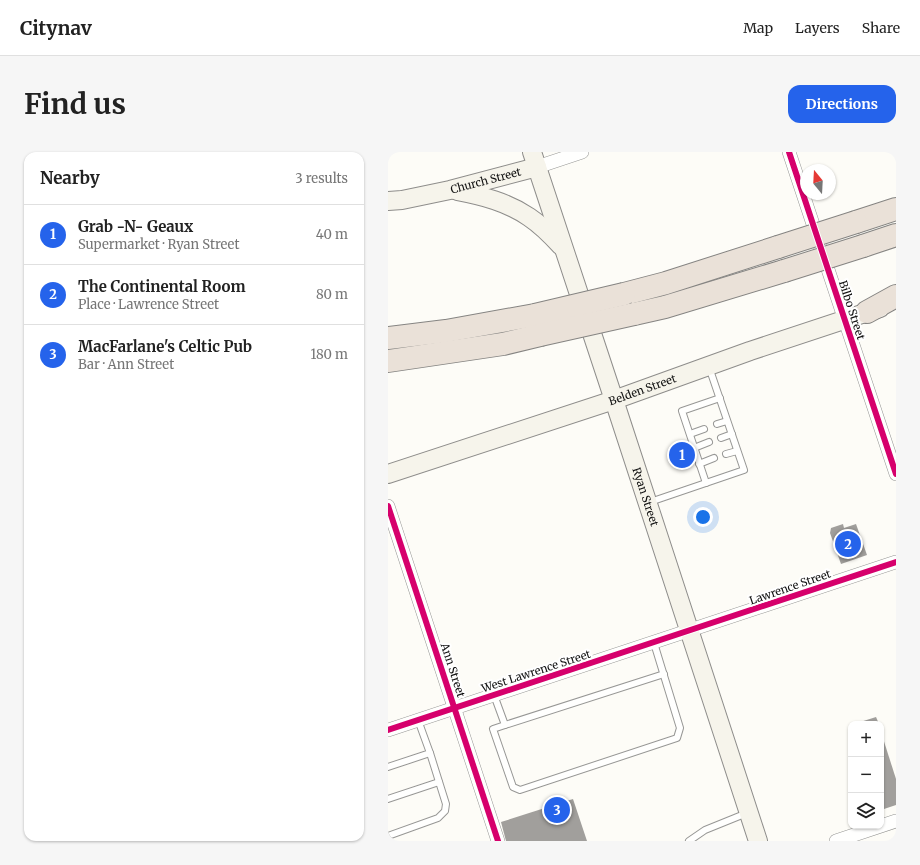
<!DOCTYPE html>
<html lang="en">
<head>
<meta charset="utf-8">
<style>
	:root { --surface:#fff; --page:#f6f6f6; --text:#222; --muted:#767676; --line:#e0e0e0; --accent:#2563eb }
	body { margin:0; font-family:Merriweather,serif; background:var(--page); color:var(--text) }
	.controls { position:absolute; right:12px; bottom:12px; display:grid; overflow:hidden; border-radius:8px; box-shadow:0 1px 3px #0004 }
	.controls button { width:36px; height:36px; display:grid; place-items:center; padding:0; border:0; border-bottom:1px solid var(--line); background:var(--surface); color:var(--text); font:20px sans-serif }
	.compass { position:absolute; left:412px; top:12px; width:36px; height:36px; border-radius:50%; background:var(--surface); box-shadow:0 1px 3px #0004; rotate:342deg }
	.you { position:absolute; left:315px; top:365px; width:14px; height:14px; margin:-10px; border:3px solid #fff; border-radius:50%; background:#1a73e8; box-shadow:0 0 0 6px #1a73e833 }
	.badge { display:grid; place-items:center; width:26px; height:26px; border-radius:50%; background:var(--accent); color:#fff; font-size:13px; font-weight:700 }
	.pin { position:absolute; translate:-50% -50%; border:2px solid #fff; box-shadow:0 1px 4px #0006 }
	.list { margin:0; padding:0; list-style:none }
	h2 { display:flex; justify-content:space-between; align-items:center; height:52px; margin:0; padding:0 16px; font-size:17px }
	h2 small { font-size:13px; font-weight:400; color:var(--muted) }
	.list li { display:grid; grid-template-columns:26px 1fr auto; gap:12px; align-items:center; box-sizing:border-box; height:60px; padding:0 16px; border-top:1px solid var(--line) }
	.list b { display:block; font-size:15px; white-space:nowrap }
	.list p { margin:0; font-size:13px; white-space:nowrap; color:var(--muted) }
	.list em { font-size:13px; font-style:normal; color:var(--muted) }
	.icon { flex:none; width:22px; height:22px; fill:none; stroke:currentColor; stroke-width:2; stroke-linecap:round; stroke-linejoin:round }
	.map { position:relative; flex:none; width:508px; height:689px; overflow:hidden; border-radius:12px }
	header { display:flex; align-items:center; gap:24px; box-sizing:border-box; height:56px; padding:0 20px; background:var(--surface); border-bottom:1px solid var(--line) }
	header strong { font-size:19px }
	nav { display:flex; gap:22px; margin-inline-start:auto; font-size:14px }
	.intro { display:flex; align-items:center; justify-content:space-between; box-sizing:border-box; height:96px; padding:0 24px }
	h1 { margin:0; font-size:28px }
	.button { padding:10px 18px; border-radius:12px; background:var(--accent); color:#fff; font-size:14px; font-weight:700 }
	main { display:flex; gap:24px; padding:0 24px }
	aside { flex:1; background:var(--surface); border-radius:12px; box-shadow:0 1px 3px #0004 }
	.map>svg:first-child { display:block }
	.building { fill:#a19f9c }
	.lines { fill:none; stroke-linecap:round; stroke-linejoin:round }
	.lane-casing { stroke:#979795; stroke-width:8 }
	.street-casing { stroke:#979795; stroke-width:14 }
	.secondary-casing { stroke:#8e8d8b; stroke-width:20 }
	.highway-casing { stroke:#858482; stroke-width:24 }
	.lane { stroke:#fffffe; stroke-width:6 }
	.street { stroke:#fffffe; stroke-width:13 }
	.secondary { stroke:#f6f4eb; stroke-width:18 }
	.highway { stroke:#eae1d8; stroke-width:22 }
	.highway-bridge-casing { stroke:#858482; stroke-width:24; stroke-linecap:butt }
	.highway-bridge { stroke:#eae1d8; stroke-width:22 }
	.cycleway-casing { stroke:#fff; stroke-width:8 }
	.cycleway { stroke:#d6006c; stroke-width:6 }
	.labels { text-anchor:middle; dominant-baseline:central; stroke-width:4; stroke-linejoin:round; paint-order:stroke }
	.street-label { font-size:11px; fill:#111; stroke:#fff }
</style>
</head>
<body>
<header>
<strong>Citynav</strong>
<nav><a>Map</a><a>Layers</a><a>Share</a></nav>
</header>
<div class="intro"><h1>Find us</h1><a class="button">Directions</a></div>
<main>
<aside>
<h2>Nearby<small>3 results</small></h2>
<ul class="list">
<li><span class="badge">1</span><div><b>Grab -N- Geaux</b><p>Supermarket · Ryan Street</p></div><em>40 m</em></li>
<li><span class="badge">2</span><div><b>The Continental Room</b><p>Place · Lawrence Street</p></div><em>80 m</em></li>
<li><span class="badge">3</span><div><b>MacFarlane's Celtic Pub</b><p>Bar · Ann Street</p></div><em>180 m</em></li>
</ul>
</aside>
<div class="map">
<svg width="508" height="689" viewBox="0 0 508 689">
	<rect width="100%" height="100%" fill="#fdfcf7"/>
	<!-- building -->
	<g class="building">
		<path d="M455,372L456,376L468,372L479,403L453,412L442,381L443,376Z"/>
		<path d="M488,565L491,572H466Z"/>
		<path d="M493,580L508,627V653L493,658Z"/>
		<path d="M185,647L199,689H118L113,670Z"/>
	</g>
	<g class="lines">
		<!-- lane casing -->
		<g class="lane-casing">
			<g id="lane">
				<path d="M329,272L339,269"/>
				<path d="M302,282L316,277"/>
				<path d="M333,286L344,282"/>
				<path d="M306,296L321,290"/>
				<path d="M338,302L349,299"/>
				<path d="M311,312L326,306"/>
				<path d="M318,331L294,259L332,246"/>
				<path d="M262,350L356,318L321,215"/>
				<path d="M106,543L117,573L105,577L125,635L132,638L289,586L292,576L266,491"/>
				<path d="M117,573L276,522"/>
				<path d="M0,615L42,601L30,568"/>
				<path d="M0,647L51,630"/>
				<path d="M0,684L50,666L57,659L58,652L42,601"/>
				<path d="M301,689L317,678L359,661"/>
			</g>
		</g>
		<!-- street casing -->
		<g class="street-casing">
			<g id="street">
				<path d="M401,0L508,322"/>
				<path d="M149,15L194,0"/>
				<path d="M0,354L110,689"/>
				<path d="M0,578L508,410"/>
				<path d="M448,689L508,669"/>
			</g>
		</g>
		<!-- secondary casing -->
		<g class="secondary-casing">
			<g id="secondary">
				<path id="s1" d="M144,0L226,248L370,689"/>
				<path d="M69,39C95,44 119,50 141,65C153,73 163,83 173,94"/>
				<path id="s2" d="M0,49L14,48L62,38L149,15"/>
				<path id="s3" d="M0,322L226,248L362,199L492,156"/>
			</g>
		</g>
		<!-- highway casing -->
		<g class="highway-casing">
			<g id="highway">
				<path d="M468,70L508,57"/>
				<path d="M475,94L508,83"/>
				<path d="M236,142L278,131L390,95"/>
				<path d="M479,160L508,144"/>
				<path d="M246,162L277,155L396,119"/>
				<path d="M0,186L58,179L147,163"/>
				<path d="M0,209L115,192L152,183"/>
			</g>
		</g>
		<!-- lane -->
		<use href="#lane" class="lane"/>
		<!-- street -->
		<use href="#street" class="street"/>
		<!-- secondary -->
		<use href="#secondary" class="secondary"/>
		<!-- highway -->
		<use href="#highway" class="highway"/>
		<!-- highway-bridge casing -->
		<g class="highway-bridge-casing">
			<g id="highway-bridge">
				<path d="M390,95L468,70"/>
				<path d="M396,119L475,94"/>
				<path d="M147,163L236,142"/>
				<path d="M152,183L246,162"/>
			</g>
		</g>
		<!-- highway-bridge -->
		<use href="#highway-bridge" class="highway-bridge"/>
		<!-- cycleway casing -->
		<g class="cycleway-casing">
			<g id="cycleway">
				<path d="M401,0L508,322"/>
				<path d="M0,354L110,689"/>
				<path d="M0,578L508,410"/>
			</g>
		</g>
		<!-- cycleway -->
		<use href="#cycleway" class="cycleway"/>
	</g>
	<g class="labels">
		<!-- street labels -->
		<g class="street-label">
			<text stroke="none"><textPath href="#s2" startOffset="100">Church Street</textPath></text>
			<text transform="translate(464 158) rotate(72)">Bilbo Street</text>
			<text stroke="none"><textPath href="#s3" startOffset="268">Belden Street</textPath></text>
			<text stroke="none"><textPath href="#s1" startOffset="363">Ryan Street</textPath></text>
			<text transform="translate(402 435) rotate(-19)">Lawrence Street</text>
			<text transform="translate(65 518) rotate(72)">Ann Street</text>
			<text transform="translate(148 519) rotate(-18)">West Lawrence Street</text>
		</g>
	</g>
</svg>
<div class="controls">
<button>+</button>
<button>−</button>
<button><svg class="icon" aria-label="layers" viewBox="0 0 24 24"><path d="M12 4l9 5-9 5-9-5zM3 14l9 5 9-5"/></svg></button>
</div>
<svg class="compass" viewBox="-18 -18 36 36"><path d="M0-13l5 13h-10z" fill="#e53935"/><path d="M0 13l5-13h-10z" fill="#767676"/></svg>
<div class="you"></div>
<div class="pin badge" style="left:294px;top:303px">1</div>
<div class="pin badge" style="left:460px;top:392px">2</div>
<div class="pin badge" style="left:169px;top:658px">3</div>
</div>
</main>
</body>
</html>
